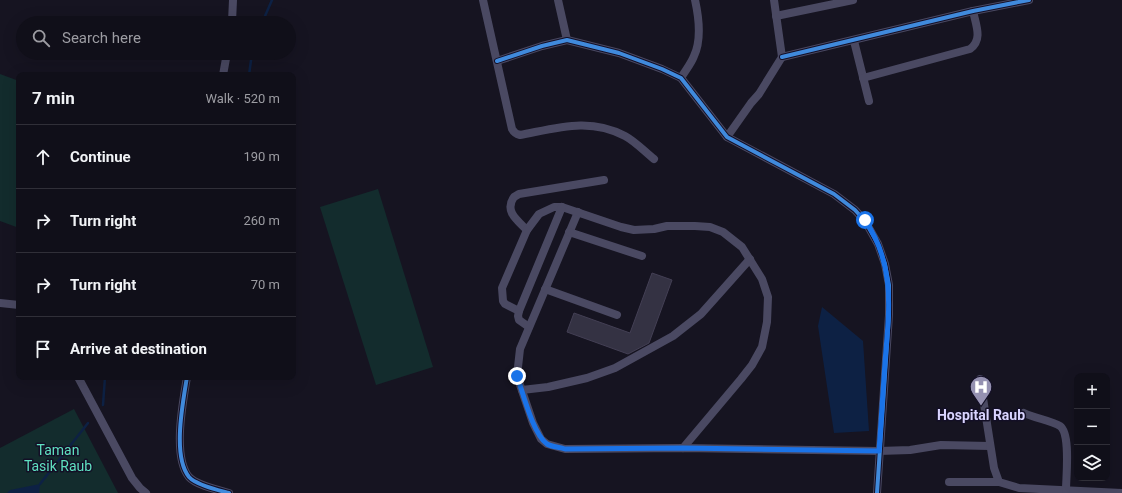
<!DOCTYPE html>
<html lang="en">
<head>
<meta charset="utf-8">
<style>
	:root { --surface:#100f19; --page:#1e1d26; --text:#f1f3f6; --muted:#9c9ca2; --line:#302f38 }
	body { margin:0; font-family:Roboto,sans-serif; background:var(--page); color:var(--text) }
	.controls { position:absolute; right:12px; bottom:12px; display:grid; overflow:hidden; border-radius:8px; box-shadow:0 4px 16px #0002 }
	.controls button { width:36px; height:36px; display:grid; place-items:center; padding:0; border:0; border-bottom:1px solid var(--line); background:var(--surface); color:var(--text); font:20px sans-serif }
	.stop { position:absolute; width:12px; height:12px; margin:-9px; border:3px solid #1a73e8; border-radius:50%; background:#fff }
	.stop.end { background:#1a73e8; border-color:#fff; box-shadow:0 1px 4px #0008 }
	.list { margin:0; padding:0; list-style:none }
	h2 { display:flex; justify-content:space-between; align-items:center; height:52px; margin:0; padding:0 16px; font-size:17px }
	h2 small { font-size:13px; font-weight:400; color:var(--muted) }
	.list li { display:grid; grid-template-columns:26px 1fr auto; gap:12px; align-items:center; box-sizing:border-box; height:64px; padding:0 16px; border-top:1px solid var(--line) }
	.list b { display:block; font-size:15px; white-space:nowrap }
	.list em { font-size:13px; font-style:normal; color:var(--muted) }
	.icon { flex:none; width:22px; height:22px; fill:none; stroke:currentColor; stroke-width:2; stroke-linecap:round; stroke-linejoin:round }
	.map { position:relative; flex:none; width:1122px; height:493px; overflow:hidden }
	.search { position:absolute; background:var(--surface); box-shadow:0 4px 16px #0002; left:16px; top:16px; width:280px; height:44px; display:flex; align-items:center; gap:10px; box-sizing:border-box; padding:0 14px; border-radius:22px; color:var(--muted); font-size:15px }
	.panel { position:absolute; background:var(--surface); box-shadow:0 4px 16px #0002; left:16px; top:72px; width:280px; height:308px; border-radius:8px }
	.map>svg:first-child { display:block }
	.green { fill:#132c2d }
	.water { fill:#0d2144 }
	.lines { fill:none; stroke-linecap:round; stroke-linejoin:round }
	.stream { stroke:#0d2144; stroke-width:2.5 }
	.building { fill:#343243; stroke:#433f54 }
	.minor { stroke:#4a4962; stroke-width:8 }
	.cycleway-casing { stroke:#130f26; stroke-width:6 }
	.cycleway { stroke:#408adc; stroke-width:4 }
	.route { stroke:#1a73e8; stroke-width:5 }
	.labels { text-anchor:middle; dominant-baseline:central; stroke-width:3; stroke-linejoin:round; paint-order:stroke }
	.poi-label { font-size:14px; font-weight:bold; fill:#d9d4ff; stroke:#130f26 }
	.park-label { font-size:14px; fill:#5fe0c0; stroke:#130f26 }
</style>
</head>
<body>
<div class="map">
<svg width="1122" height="493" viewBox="0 0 1122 493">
	<rect width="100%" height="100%" fill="#161421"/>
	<!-- green -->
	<g class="green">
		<path d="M0,74L19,81V228L0,221Z"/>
		<path d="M378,189L433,367L376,385L320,207Z"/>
		<path d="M74,409L118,493H0V448Z"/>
	</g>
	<!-- water -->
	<g class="water">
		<path d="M822,307L863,341L869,431L834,433L818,326Z"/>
		<path d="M40,484L39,493H7L10,490Z"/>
	</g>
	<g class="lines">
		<!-- stream -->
		<g class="stream">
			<path d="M262,23L272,0"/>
			<path d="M249,75L252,53"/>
			<path d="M103,405L105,377"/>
			<path d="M40,484L88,423"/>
		</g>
	</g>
	<!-- building -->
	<path class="building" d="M652,273L672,280L649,343L628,354L567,332L574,313L630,333Z"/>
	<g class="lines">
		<!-- minor -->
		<g class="minor">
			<path d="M483,0L512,129C514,133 516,134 520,135C557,128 590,117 625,136C636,142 645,152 654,159"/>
			<path d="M558,0L567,40"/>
			<path d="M776,16L853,0"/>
			<path d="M232,22L233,0"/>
			<path d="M854,41L869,101"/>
			<path d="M782,57L973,11L1029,0"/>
			<path d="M497,61L542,46L567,40L619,53L662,69L681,78L727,137L834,194L855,210L865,221L878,244L885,264L889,285V315L877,493"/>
			<path d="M223,75L227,53"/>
			<path d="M681,78C685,71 691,64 694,56C702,39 699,18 695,0"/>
			<path d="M863,78L970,49C983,40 976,25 973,11"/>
			<path d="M727,137L751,103L759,94L782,57L774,0"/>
			<path d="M578,212L520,349L517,376L533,423L541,439L547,444L565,449L683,448L879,451L910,450L941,445L990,446"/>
			<path d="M527,230C517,220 504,211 514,197L519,194L604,180"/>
			<path d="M569,232L642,256"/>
			<path d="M545,289L617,315"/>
			<path d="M0,303L19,305"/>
			<path d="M519,311L505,304L503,301L502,288L527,230L539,214L554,207H562L621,227L634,230L654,229L667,226H695L710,227L723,232L742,247L762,279L768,297L767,322L762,347L752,365L741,379L683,448"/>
			<path d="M529,327L519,320L518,316L519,311L562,207"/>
			<path d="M78,377L132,478L140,488L146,493"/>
			<path d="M187,377C183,402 172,456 189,477C196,485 218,490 229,493"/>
			<path d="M980,379L994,468L999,482L1019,488L1122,493"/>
			<path d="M522,390L548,387L587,378L615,368L673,336L701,314L750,259"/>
			<path d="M1024,413C1034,418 1053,421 1060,426C1071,434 1066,476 1066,490"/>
			<path d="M949,482H999"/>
		</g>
		<!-- cycleway casing -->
		<g class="cycleway-casing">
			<g id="cycleway">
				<path d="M782,57L973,11L1029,0"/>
				<path d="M497,61L542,46L567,40L619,53L662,69L681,78L727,137L834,194L855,210L865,221L878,244L885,264L889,285V315L877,493"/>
				<path d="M187,377C183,402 172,456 189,477C196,485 218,490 229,493"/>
			</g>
		</g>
		<!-- cycleway -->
		<use href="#cycleway" class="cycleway"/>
	</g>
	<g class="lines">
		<!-- route -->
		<path class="route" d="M517,376C523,393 533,434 547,444C552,447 559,447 565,449L683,448L879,451C881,421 883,392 885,362C889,311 896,266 865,220"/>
	</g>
	<!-- icons -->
	<defs>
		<g id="hospital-pin" transform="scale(1.15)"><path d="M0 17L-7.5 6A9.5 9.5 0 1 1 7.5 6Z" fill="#9591b1" stroke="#130f26"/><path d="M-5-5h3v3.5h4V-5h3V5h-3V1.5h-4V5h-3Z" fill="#fff"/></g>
	</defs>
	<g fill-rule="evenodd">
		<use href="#hospital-pin" x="981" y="387"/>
	</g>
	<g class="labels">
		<!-- poi labels -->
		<g class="poi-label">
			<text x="981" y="415">Hospital Raub</text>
		</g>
		<!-- park labels -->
		<g class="park-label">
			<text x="58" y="450">Taman<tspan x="58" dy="16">Tasik Raub</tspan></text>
		</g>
	</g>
</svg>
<div class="controls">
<button>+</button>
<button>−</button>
<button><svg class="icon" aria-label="layers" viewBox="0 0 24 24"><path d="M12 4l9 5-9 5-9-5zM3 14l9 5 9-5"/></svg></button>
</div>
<div class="stop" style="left:865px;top:220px"></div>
<div class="stop end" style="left:517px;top:376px"></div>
<div class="search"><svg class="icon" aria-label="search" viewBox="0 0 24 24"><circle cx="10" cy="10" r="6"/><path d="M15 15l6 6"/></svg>Search here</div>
<section class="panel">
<h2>7 min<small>Walk · 520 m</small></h2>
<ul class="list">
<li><svg class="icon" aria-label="ahead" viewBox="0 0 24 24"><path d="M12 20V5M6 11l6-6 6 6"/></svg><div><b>Continue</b></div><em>190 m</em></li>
<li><svg class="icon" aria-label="right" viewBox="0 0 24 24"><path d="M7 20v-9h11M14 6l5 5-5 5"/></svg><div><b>Turn right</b></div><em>260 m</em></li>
<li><svg class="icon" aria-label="right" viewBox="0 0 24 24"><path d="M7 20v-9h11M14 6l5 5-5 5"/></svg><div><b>Turn right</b></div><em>70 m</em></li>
<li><svg class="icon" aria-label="arrive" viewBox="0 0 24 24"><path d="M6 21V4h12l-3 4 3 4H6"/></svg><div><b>Arrive at destination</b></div></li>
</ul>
</section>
</div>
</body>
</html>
